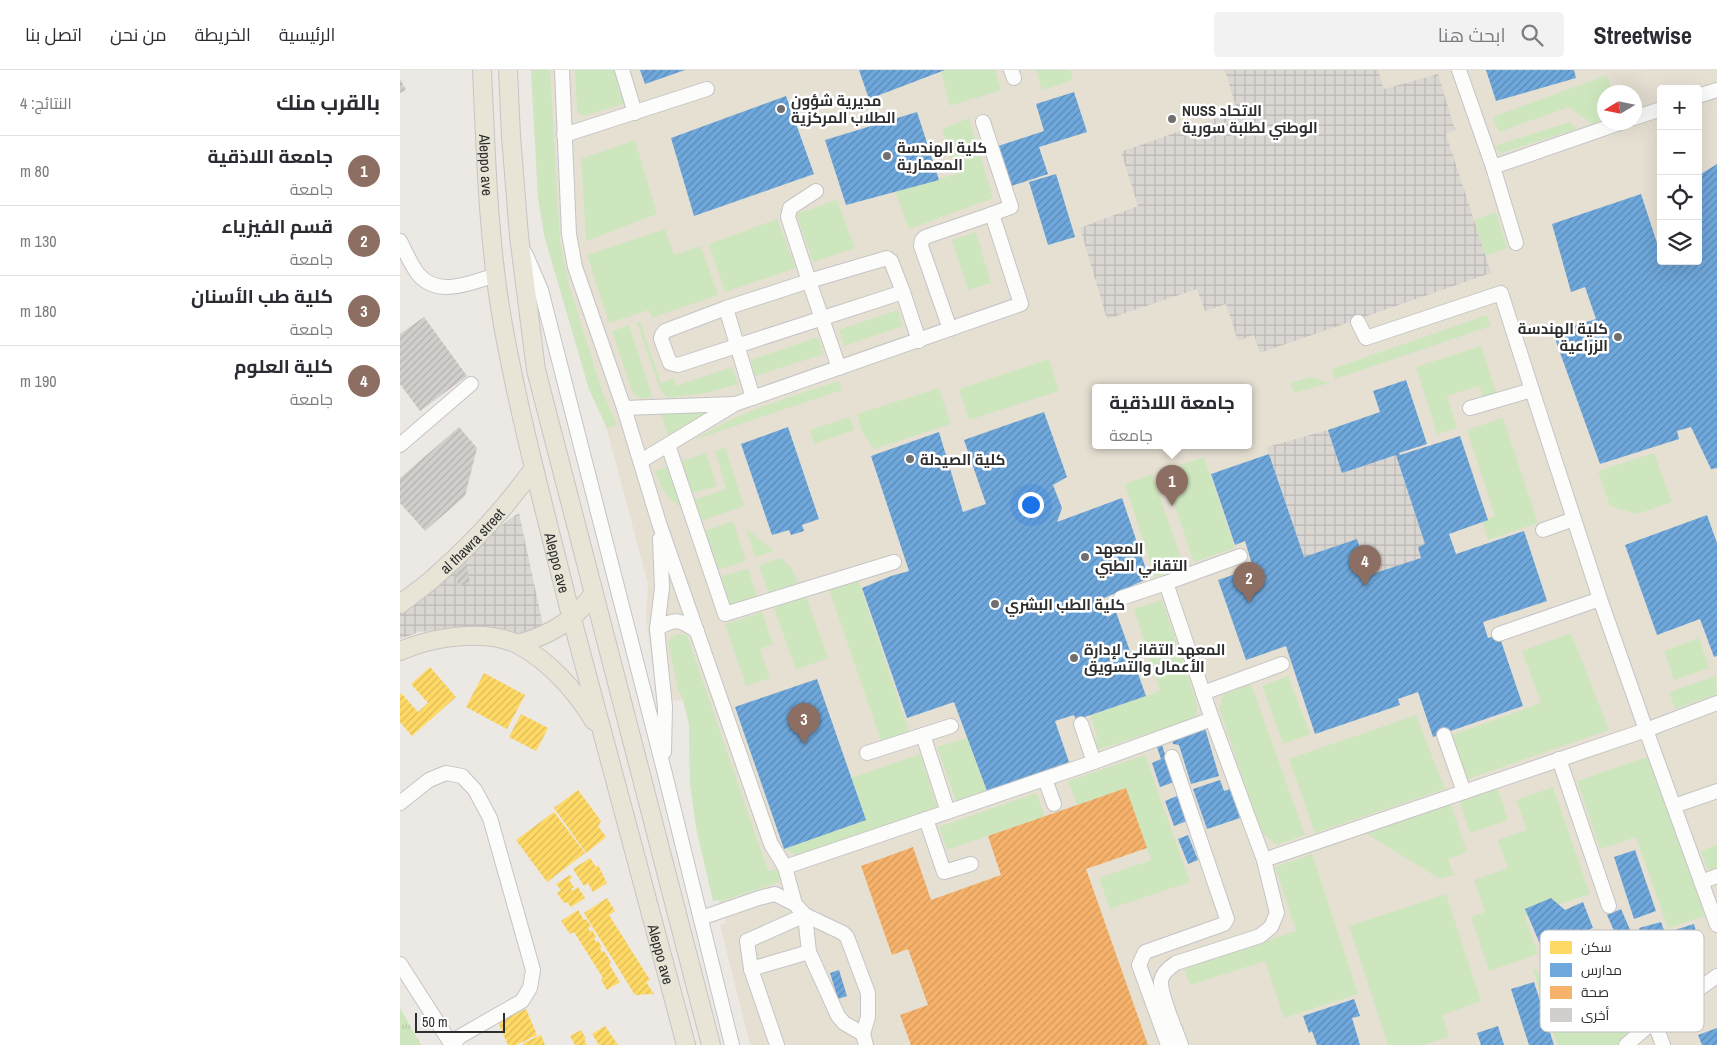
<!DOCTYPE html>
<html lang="ar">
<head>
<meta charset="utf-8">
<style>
	:root { --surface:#fff; --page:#f2f2f3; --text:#2b2b33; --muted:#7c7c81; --line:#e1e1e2; --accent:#0b8043 }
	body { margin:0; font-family:"Archivo Narrow",Cairo,sans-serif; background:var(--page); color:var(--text); direction:rtl }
	.controls { position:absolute; right:15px; top:15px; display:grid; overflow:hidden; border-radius:5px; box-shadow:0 5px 20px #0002 }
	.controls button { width:45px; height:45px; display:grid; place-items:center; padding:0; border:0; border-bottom:1px solid var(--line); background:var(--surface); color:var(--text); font:25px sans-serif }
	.compass { position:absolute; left:1197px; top:15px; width:45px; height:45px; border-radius:50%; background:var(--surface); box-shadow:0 5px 20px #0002; rotate:260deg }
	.scale { position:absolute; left:15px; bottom:12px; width:90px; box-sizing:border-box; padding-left:5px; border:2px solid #2e2e2e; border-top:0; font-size:14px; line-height:18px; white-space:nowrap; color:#2e2e2e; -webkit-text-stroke:4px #fff; paint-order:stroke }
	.you { position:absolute; left:630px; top:434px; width:18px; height:18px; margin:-12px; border:4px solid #fff; border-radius:50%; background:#1a73e8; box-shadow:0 0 0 8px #1a73e833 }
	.badge { display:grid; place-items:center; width:32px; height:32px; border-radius:50%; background:var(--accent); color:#fff; font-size:16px; font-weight:700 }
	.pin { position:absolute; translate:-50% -41px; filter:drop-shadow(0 1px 2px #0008) }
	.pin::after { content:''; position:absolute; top:26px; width:18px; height:15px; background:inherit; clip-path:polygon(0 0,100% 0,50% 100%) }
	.popup { position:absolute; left:692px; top:314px; width:160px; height:65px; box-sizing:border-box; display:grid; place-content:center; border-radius:5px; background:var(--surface); filter:drop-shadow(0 1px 4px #0005); font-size:16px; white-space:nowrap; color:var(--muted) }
	.popup b { font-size:19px; color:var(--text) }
	.popup::after { content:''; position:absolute; left:50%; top:100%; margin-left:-10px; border:10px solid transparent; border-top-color:var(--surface) }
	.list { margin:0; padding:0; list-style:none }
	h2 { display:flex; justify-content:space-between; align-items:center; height:65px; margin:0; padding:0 20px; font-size:21px }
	h2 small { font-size:16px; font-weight:400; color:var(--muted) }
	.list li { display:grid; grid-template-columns:32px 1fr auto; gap:15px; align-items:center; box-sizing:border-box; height:70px; padding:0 20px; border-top:1px solid var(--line) }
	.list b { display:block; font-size:19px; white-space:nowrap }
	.list p { margin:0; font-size:16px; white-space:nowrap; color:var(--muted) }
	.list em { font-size:16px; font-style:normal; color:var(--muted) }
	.icon { flex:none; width:28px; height:28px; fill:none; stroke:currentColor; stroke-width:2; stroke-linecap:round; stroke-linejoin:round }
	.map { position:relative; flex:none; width:1317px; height:975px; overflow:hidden; direction:ltr }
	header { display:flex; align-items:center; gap:30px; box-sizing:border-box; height:70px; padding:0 25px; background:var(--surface); border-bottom:1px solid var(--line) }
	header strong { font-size:24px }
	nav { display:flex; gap:28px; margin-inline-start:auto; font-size:18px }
	.search { width:350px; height:45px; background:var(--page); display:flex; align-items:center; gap:12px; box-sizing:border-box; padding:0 18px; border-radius:5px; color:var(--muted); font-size:19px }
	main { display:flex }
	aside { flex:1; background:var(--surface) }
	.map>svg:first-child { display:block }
	.education { fill:#e6e0d3; fill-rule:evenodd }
	.grass { fill:#cee6be }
	.park { fill:url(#park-tufts) }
	.plaza { fill:url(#plaza-grid) }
	.homes { fill:url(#homes-hatch) }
	.schools { fill:url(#schools-hatch) }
	.health { fill:url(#health-hatch) }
	.building { fill:url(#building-hatch) }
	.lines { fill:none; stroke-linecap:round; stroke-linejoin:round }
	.minor-casing { stroke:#c5c4c5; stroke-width:16 }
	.major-casing { stroke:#c6c5c4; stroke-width:20 }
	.minor { stroke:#fcfcfb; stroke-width:14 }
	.major { stroke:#e8e4d6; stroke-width:18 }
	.poi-dot { fill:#706f6e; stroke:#fff; stroke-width:2 }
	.labels { text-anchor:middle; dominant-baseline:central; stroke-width:5; stroke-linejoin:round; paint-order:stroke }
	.poi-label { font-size:15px; font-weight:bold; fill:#2e2e2e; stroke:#fff; text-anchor:start }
	.street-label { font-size:15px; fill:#2e2e2e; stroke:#fff }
	.key { fill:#fff; stroke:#c0c0c0; stroke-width:1 }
	.key-label { font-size:14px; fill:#2e2e2e }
</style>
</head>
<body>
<header>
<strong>Streetwise</strong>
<div class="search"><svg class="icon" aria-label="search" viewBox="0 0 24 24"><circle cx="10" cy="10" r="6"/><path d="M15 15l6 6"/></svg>ابحث هنا</div>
<nav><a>الرئيسية</a><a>الخريطة</a><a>من نحن</a><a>اتصل بنا</a></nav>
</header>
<main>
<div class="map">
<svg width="1317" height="975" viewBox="0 0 1317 975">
	<defs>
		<pattern id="park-tufts" width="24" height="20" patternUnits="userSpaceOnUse" patternTransform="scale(1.25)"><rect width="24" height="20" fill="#cee6be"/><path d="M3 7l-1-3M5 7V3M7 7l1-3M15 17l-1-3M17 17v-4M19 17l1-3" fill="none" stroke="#b1c6a4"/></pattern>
		<pattern id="plaza-grid" width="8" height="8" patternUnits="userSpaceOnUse" patternTransform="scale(1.25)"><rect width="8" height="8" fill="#dad6d2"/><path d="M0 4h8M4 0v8" fill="none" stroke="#bbb8b5"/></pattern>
		<pattern id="homes-hatch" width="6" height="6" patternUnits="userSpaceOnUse" patternTransform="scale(1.25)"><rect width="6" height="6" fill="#ffd966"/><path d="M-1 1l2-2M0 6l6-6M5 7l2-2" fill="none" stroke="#dbbb59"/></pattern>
		<pattern id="schools-hatch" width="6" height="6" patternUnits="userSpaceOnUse" patternTransform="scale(1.25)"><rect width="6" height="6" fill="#6fa8dc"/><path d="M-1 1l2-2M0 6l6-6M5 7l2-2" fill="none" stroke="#5c89b3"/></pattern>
		<pattern id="health-hatch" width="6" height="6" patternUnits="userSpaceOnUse" patternTransform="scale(1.25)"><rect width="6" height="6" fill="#f6b26b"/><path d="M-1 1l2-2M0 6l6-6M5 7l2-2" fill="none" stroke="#d3995d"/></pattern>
		<pattern id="building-hatch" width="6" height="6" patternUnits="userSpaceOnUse" patternTransform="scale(1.25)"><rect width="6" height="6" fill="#d1cecb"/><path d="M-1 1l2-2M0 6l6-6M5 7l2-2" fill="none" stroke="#b4b1af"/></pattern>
	</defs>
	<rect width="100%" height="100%" fill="#ece8e4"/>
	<!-- education -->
	<path class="education" d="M131,0H1317V975H350L320,855L326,852L319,830L313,831L296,757L290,714L289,654L283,630L257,632L246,546L248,514L206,356L189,319L144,165L138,127ZM1261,19H1298V191H1261ZM1204,22H1234V52H1204ZM696,317H848V375H696Z"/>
	<!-- grass -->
	<g class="grass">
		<path d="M131,0H150L160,172L170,218L201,318L217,355L207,358L189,319L144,165L138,127Z"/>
		<path d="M175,0H216L226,33L184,46L177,42Z"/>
		<path d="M546,0H595L601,20L550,36L541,2Z"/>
		<path d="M636,0H670L673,10L642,20Z"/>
		<path d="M1207,5L1213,22H1204V50L1192,54L1169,37L1099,62L1093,47Z"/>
		<path d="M569,48L593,128L509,159L495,122L556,104L542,59Z"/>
		<path d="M1170,52L1177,59L1101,83L1094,76Z"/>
		<path d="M235,70L257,144L186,171L181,89Z"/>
		<path d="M437,130L455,178L413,192L396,144Z"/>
		<path d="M1096,142L1107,178L1085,186L1074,150Z"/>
		<path d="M377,149L396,198L325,222L309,174Z"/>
		<path d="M265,159L274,185L301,176L318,225L252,248L249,240L209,253L187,185Z"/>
		<path d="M576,162L591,213L568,220L552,170Z"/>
		<path d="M498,240L503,256L444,276L439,260Z"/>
		<path d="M1087,245L1091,256L935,309L932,299Z"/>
		<path d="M240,252L261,313L274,308L276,316L332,297L338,314L306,323L268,328L260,320L237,253Z"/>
		<path d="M229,255L252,326L244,329L238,327L232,321L212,261Z"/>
		<path d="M418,267L424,284L355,306L351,290Z"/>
		<path d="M1081,276L1097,325L1084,329L1079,316L1047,326L1057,358L1037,364L1016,297Z"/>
		<path d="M649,289L659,321L569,350L559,319Z"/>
		<path d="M911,307L929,313L894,323L890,313Z"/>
		<path d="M439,311L442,320L294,370C338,342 389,327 439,311Z"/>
		<path d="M539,318L551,354L474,379L462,362L457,344Z"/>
		<path d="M315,340L268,365L261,344Z"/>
		<path d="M450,347L454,360L414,374L410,360Z"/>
		<path d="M1103,348L1138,453L1088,470L1082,451L1095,446L1067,360Z"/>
		<path d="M325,377L344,436L301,451L294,430L326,419L315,381Z"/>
		<path d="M306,383L317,416L292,423L282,391Z"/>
		<path d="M1254,383L1272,432L1237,444L1210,436L1198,401Z"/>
		<path d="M804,387L835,478L794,492L763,401Z"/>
		<path d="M271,396L285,439C267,428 262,422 255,401Z"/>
		<path d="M752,404L784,497L755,507L725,414Z"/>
		<path d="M333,451L346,491L317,500L304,461Z"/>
		<path d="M346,458L374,481L355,487Z"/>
		<path d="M380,488L391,497L398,513L368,522L359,495Z"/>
		<path d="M348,499L357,526L328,535L319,507Z"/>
		<path d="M458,509L510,664L482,674L429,519Z"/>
		<path d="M406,526L428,588L396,600L374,538Z"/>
		<path d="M762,530L798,636L795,648L694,681L691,670L698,668L690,645L760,621L734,539Z"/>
		<path d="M362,542L373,574L360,579L370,608L346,616L325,554Z"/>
		<path d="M1171,563L1209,660L1065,710L1049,666L1141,633L1122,581Z"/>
		<path d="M278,564L287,565L368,801L376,799L382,811L320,832L318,830L313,831L296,757L290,714L289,654L283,630L278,619L268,573L271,567Z"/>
		<path d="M1299,568L1309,598L1274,610L1264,581Z"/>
		<path d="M888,606L910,664L883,674L862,616Z"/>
		<path d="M1316,606L1317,624L1275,639L1269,622Z"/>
		<path d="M851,614L905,765L877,775L861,762L819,638L824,624Z"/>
		<path d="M1016,645L1045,719L915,763L889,689Z"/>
		<path d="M567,668L587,721L556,731L537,677Z"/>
		<path d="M520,684L537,737L397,785L384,779L465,750L451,708Z"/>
		<path d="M745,685L790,812L710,839L699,808L751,790L726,718L677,735L668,711Z"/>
		<path d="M1250,686L1305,846L1268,858L1236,767L1200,779L1177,711Z"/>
		<path d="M1097,717L1108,750L1070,763L1059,730Z"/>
		<path d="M1153,717L1190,824L1125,846L1138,884L1089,901L1071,847L1085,842L1074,810L1108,798L1098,770L1127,760L1116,730Z"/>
		<path d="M636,723L645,746L547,780L539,757Z"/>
		<path d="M1051,734L1067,782L1048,789L1054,805L1040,809L964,762Z"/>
		<path d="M1317,775V801L1309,804L1301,781Z"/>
		<path d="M912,784L958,924L884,948L865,891L790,915L784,898L896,861L875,797Z"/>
		<path d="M1046,824L1081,931L1042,945L1049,967L1023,975H988L949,856Z"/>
		<path d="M1284,895L1292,914L1247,949L1235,909Z"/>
		<path d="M1136,899L1140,909L1167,900L1177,932L1193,927L1196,936L1217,929L1220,940L1224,939L1231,962L1221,975H1157L1133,900Z"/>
	</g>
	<!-- park -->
	<path class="park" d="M0,938L21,975H0Z"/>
	<!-- plaza -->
	<g class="plaza">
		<path d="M825,0H978L984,19L1038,4L1055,60L1046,64L1091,203L860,283L854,265L838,271L826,234L805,241L797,219L707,249L680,158L738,136L721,82L837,41Z"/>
		<path d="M928,360L942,402L996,385L1025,474L1018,477L1021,488L969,505L957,469L904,487L867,377Z"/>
		<path d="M119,443L144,560L112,567L45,560L19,562L0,569V543L108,450Z"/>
	</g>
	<!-- homes -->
	<g class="homes">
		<path d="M30,597L56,627L12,666L0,652V625L1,623L18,642L28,633L11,614Z"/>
		<path d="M84,603L125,625L107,659L66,637Z"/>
		<path d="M121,644L148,658L136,681L109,667Z"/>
		<path d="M178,720L201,751L198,756L206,767L186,783L154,738Z"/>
		<path d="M154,742L185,783L147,812L116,770Z"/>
		<path d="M190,788L196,797L198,795L207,813L193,822L188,813L184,816L173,799Z"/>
		<path d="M170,805L172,808L169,810L174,817L171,819L172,821L178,817L185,828L171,837L167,832L164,833L157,823L161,820L156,814Z"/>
		<path d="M207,828L215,841L209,845L250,910L246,912L254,924L235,925L184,843Z"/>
		<path d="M178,840L184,850L186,849L191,856L188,858L190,862L192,860L196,867L194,869L196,872L198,871L202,877L200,878L202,882L204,881L211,892L209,894L220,912L207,920L201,910L203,908L174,862L170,864L161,851Z"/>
		<path d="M126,939L137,965L116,975H108L98,952Z"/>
		<path d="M205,956L218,975H199L192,964Z"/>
		<path d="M181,960L186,969H184L187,975H175L170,966Z"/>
		<path d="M141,965L145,975H124L123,973Z"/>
	</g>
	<!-- schools -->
	<g class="schools">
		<path d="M240,0H285L245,14Z"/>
		<path d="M459,0H545L469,29Z"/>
		<path d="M1086,0H1174L1176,8L1096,31Z"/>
		<path d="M674,22L687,62L639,77L648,104L605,118L592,78L644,61L636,34Z"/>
		<path d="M386,26L414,104L294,146L271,68Z"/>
		<path d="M517,42L539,110L446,135L425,70Z"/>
		<path d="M1317,94V398L1311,399L1291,357L1277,361L1279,369L1200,394L1153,263L1196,249L1185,217L1171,222L1152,154L1241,124L1258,176L1261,175V191H1298V106Z"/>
		<path d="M656,104L675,167L648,175L629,112Z"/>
		<path d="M1006,310L1027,374L999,383L1000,385L1060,366L1088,450L1049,464L1056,484L1124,461L1147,531L1083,552L1088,568L1099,565L1123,636L1033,667L1018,622L998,629L1000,635L915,664L886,576L846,590L818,510L853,498L845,471L835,475L811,404L869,384L904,487L957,469L969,505L1021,488L1018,477L1025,474L996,385L942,403L928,360L980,342L973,321Z"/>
		<path d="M644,342L667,407L653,415L662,438L657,452L722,428L749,508L700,530L707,547L716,542L746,626L676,650L674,645L655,651L669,692L587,721L554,632L507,648L462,518L491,506L509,501L471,386L539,362L563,442L586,434L564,370Z"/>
		<path d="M388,357L419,449L402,455L404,461L391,465L389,460L372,465L341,374Z"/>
		<path d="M1307,445L1317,473V586L1314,587L1300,549L1257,565L1225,475Z"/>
		<path d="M417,609L466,750L384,779L335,637Z"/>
		<path d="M805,658L819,706L791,714L779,675L773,674L772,668Z"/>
		<path d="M762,675L774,712L760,717L752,693L761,689L757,677Z"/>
		<path d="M820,710L824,721L830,719L840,748L807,759L793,719Z"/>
		<path d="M777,726L787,751L774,756L765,731Z"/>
		<path d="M788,765L798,790L788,794L778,769Z"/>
		<path d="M1235,780L1256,841L1234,849L1214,787Z"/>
		<path d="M1151,828L1165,840L1183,832L1193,858L1174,866L1177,875L1146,888L1125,839Z"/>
		<path d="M1221,839L1238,878L1227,890L1207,845Z"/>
		<path d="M1261,852L1265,863L1294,854L1303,887L1279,894L1273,885L1249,892L1239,858Z"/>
		<path d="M439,900L447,926L438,929L430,903Z"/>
		<path d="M1134,912L1154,975H1129L1111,919Z"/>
		<path d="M954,929L960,946L952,948L960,975H917L912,961L909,963L903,946Z"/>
		<path d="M1098,956L1104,975H1081L1077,963Z"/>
		<path d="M1317,958V975H1302L1298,965Z"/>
	</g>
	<!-- health -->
	<path class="health" d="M726,718L747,778L686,799L748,975H511L500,945L528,935L508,879L492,885L461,796L513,777L531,830L601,805L588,766Z"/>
	<!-- building -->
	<g class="building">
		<path d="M0,9L6,20L0,23Z"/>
		<path d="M24,247L67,306L20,341L0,314V264Z"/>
		<path d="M59,357L77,378L65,426L25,461L0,433V408Z"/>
		<path d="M66,493L70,513L58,516L54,495Z"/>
	</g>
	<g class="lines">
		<!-- minor casing -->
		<g class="minor-casing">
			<g id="minor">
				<path d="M162,0L169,164L175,197L224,338L259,453L371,774L385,797L395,834L405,845L409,882L438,946L444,953L463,964L466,975"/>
				<path d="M222,0L235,43"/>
				<path d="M611,0L614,8"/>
				<path d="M1059,0L1093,97L1223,52"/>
				<path d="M1298,26L1317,20"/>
				<path d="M1234,48L1261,39"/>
				<path d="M164,65L307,19"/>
				<path d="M1093,97L1116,173"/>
				<path d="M0,171C6,182 11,196 19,205C39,228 72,212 96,205"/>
				<path d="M125,183L141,220L264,700L332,975"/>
				<path d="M326,238L265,261L262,265L261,269L270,293L278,295L503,222"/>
				<path d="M958,252L966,268L1101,223L1132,320"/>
				<path d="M550,259L521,176L522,170L525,167L592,144"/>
				<path d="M439,298L409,211L487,188L491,191L503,222L519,271"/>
				<path d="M353,328L326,238L409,211L388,147L390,138L416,121"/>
				<path d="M224,338L334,334"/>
				<path d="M1070,338L1132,320L1200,529L1246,660L1317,855"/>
				<path d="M0,375L71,314"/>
				<path d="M268,375L325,544L494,492"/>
				<path d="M241,391L335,334L621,234L592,144L611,137L583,52"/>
				<path d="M1143,460L1174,449"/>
				<path d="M260,469L262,518L257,559L265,637L264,682"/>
				<path d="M766,513L840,486"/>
				<path d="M721,528L766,513L812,649"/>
				<path d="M257,559C275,547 280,550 297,561"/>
				<path d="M1099,564L1200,529"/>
				<path d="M803,623L882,594"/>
				<path d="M681,654L694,692"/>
				<path d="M1044,665L1064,722"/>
				<path d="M467,683L523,665"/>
				<path d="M1159,689L1209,836"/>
				<path d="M645,709L654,734"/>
				<path d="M0,733L29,710L46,703L62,706L75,720L90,748L133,900L130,918L122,931L59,967L53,975"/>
				<path d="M1274,736L1317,721"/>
				<path d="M548,742L523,665L551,656"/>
				<path d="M526,749L544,802L571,794"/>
				<path d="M864,790L1246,660L1317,633"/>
				<path d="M385,797L694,692L812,649L864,790L877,843L871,857L860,866L776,893C770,897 762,903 761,911C760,926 776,960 781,975"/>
				<path d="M1301,812L1317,806"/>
				<path d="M301,848L359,828L375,824L395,834"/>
				<path d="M0,894L52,975"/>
				<path d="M351,899L347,871L405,845L443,863L447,867L468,923V947L463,964"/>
				<path d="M1254,951L1263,975"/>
				<path d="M377,975L351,899L409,882"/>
				<path d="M768,975L739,895L745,882L824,854L827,849L772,687"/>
				<path d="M1226,975L1254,951L1317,906"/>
			</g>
		</g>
		<!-- major casing -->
		<g class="major-casing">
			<g id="major">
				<path id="s1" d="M82,0C86,85 88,171 103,255C120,349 145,441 168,534C206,681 246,828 286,975"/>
				<path d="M108,0L111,66L119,166L136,300L311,975"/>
				<path id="s2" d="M0,534C13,524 27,515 39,503C74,472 106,437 134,398"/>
				<path d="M118,574C150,565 174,551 193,524"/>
				<path d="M0,581C32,567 87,558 119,575C150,592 176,621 194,651"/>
			</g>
		</g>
		<!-- minor -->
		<use href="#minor" class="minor"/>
		<!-- major -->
		<use href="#major" class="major"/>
	</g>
	<!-- markers -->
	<g class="poi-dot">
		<circle cx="381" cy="39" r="5"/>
		<circle cx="772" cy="49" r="5"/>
		<circle cx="487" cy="86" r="5"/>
		<circle cx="1218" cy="267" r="5"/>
		<circle cx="510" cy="389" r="5"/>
		<circle cx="685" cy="487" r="5"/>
		<circle cx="595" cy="534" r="5"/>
		<circle cx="674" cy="588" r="5"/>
	</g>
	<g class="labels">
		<!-- poi labels -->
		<g class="poi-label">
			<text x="391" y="30">مديرية شؤون<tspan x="391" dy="17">الطلاب المركزية</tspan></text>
			<text x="782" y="40">NUSS الاتحاد<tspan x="782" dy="17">الوطني لطلبة سورية</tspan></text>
			<text x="497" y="77">كلية الهندسة<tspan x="497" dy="17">المعمارية</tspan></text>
			<text x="1208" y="258" text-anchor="end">كلية الهندسة<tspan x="1208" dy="17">الزراعية</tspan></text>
			<text x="520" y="389">كلية الصيدلة</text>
			<text x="695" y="478">المعهد<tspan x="695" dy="17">التقاني الطبي</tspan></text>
			<text x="605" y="534">كلية الطب البشري</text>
			<text x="684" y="579">المعهد التقاني لإدارة<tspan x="684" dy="17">الأعمال والتسويق</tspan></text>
		</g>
		<!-- street labels -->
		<g class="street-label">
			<text stroke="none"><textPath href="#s1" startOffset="95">Aleppo ave</textPath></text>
			<text stroke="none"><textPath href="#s2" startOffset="96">al thawra street</textPath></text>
			<text stroke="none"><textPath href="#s1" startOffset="500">Aleppo ave</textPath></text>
			<text stroke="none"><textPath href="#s1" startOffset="905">Aleppo ave</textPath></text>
		</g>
	</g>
	<!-- legend -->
	<rect x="1140" y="860" width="164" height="102" rx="8" class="key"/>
	<rect x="1150" y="871" width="22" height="13" fill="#ffd966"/>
	<rect x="1150" y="893" width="22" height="14" fill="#6fa8dc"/>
	<rect x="1150" y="916" width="22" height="13" fill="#f6b26b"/>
	<rect x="1150" y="938" width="22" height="14" fill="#d1cecb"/>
	<g class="key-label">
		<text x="1181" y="882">سكن</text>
		<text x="1181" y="905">مدارس</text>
		<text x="1181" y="927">صحة</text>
		<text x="1181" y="950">أخرى</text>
	</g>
</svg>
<div class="controls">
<button>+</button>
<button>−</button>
<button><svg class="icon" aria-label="locate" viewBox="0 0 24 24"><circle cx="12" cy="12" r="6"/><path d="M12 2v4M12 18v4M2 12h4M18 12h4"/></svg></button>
<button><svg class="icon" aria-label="layers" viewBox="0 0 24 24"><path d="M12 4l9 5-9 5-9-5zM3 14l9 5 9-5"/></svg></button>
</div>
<svg class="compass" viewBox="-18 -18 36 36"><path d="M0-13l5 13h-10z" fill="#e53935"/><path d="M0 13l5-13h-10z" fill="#7c7c81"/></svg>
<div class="scale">50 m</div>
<div class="you"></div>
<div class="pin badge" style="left:772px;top:436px;background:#8d6e63">1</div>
<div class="popup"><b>جامعة اللاذقية</b>جامعة</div>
<div class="pin badge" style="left:849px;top:533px;background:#8d6e63">2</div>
<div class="pin badge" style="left:404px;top:674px;background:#8d6e63">3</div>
<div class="pin badge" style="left:965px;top:516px;background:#8d6e63">4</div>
</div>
<aside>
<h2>بالقرب منك<small>النتائج: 4</small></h2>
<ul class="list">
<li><span class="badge" style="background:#8d6e63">1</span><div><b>جامعة اللاذقية</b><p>جامعة</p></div><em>80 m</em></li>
<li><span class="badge" style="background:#8d6e63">2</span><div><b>قسم الفيزياء</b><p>جامعة</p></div><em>130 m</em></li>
<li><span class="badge" style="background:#8d6e63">3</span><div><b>كلية طب الأسنان</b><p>جامعة</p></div><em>180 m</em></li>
<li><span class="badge" style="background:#8d6e63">4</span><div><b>كلية العلوم</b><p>جامعة</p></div><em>190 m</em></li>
</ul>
</aside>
</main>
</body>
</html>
